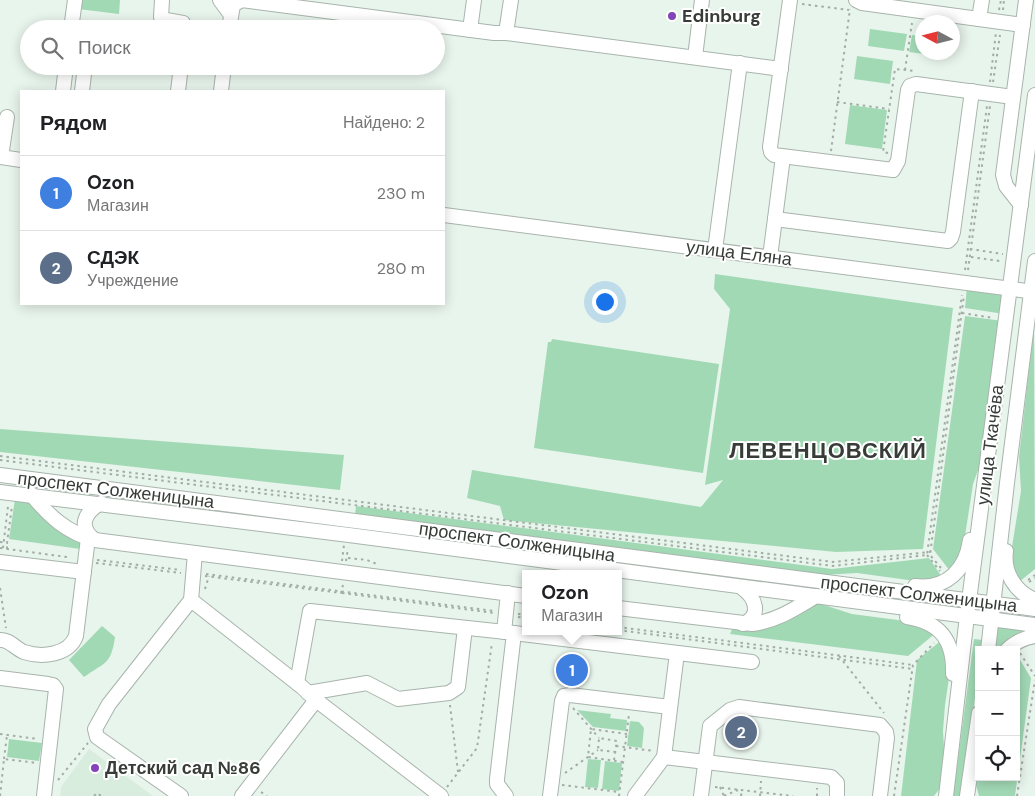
<!DOCTYPE html>
<html lang="ru">
<head>
<meta charset="utf-8">
<style>
	:root { --surface:#fff; --page:#f2f2f2; --text:#202124; --muted:#757577; --line:#e0e0e0; --accent:#8344ba }
	body { margin:0; font-family:"DM Sans",sans-serif; background:var(--page); color:var(--text) }
	.controls { position:absolute; right:15px; bottom:15px; display:grid; overflow:hidden; border-radius:0px; box-shadow:0 2px 12px #0003 }
	.controls button { width:45px; height:45px; display:grid; place-items:center; padding:0; border:0; border-bottom:1px solid var(--line); background:var(--surface); color:var(--text); font:25px sans-serif }
	.compass { position:absolute; left:915px; top:15px; width:45px; height:45px; border-radius:50%; background:var(--surface); box-shadow:0 2px 12px #0003; rotate:277deg }
	.you { position:absolute; left:604px; top:301px; width:18px; height:18px; margin:-12px; border:4px solid #fff; border-radius:50%; background:#1a73e8; box-shadow:0 0 0 8px #1a73e833 }
	.badge { display:grid; place-items:center; width:32px; height:32px; border-radius:50%; background:var(--accent); color:#fff; font-size:16px; font-weight:700 }
	.pin { position:absolute; translate:-50% -50%; border:2px solid #fff; box-shadow:0 1px 5px #0006 }
	.popup { position:absolute; left:522px; top:570px; width:100px; height:65px; box-sizing:border-box; display:grid; place-content:center; border-radius:0px; background:var(--surface); filter:drop-shadow(0 1px 4px #0005); font-size:16px; white-space:nowrap; color:var(--muted) }
	.popup b { font-size:19px; color:var(--text) }
	.popup::after { content:''; position:absolute; left:50%; top:100%; margin-left:-10px; border:10px solid transparent; border-top-color:var(--surface) }
	.list { margin:0; padding:0; list-style:none }
	h2 { display:flex; justify-content:space-between; align-items:center; height:65px; margin:0; padding:0 20px; font-size:21px }
	h2 small { font-size:16px; font-weight:400; color:var(--muted) }
	.list li { display:grid; grid-template-columns:32px 1fr auto; gap:15px; align-items:center; box-sizing:border-box; height:75px; padding:0 20px; border-top:1px solid var(--line) }
	.list b { display:block; font-size:19px; white-space:nowrap }
	.list p { margin:0; font-size:16px; white-space:nowrap; color:var(--muted) }
	.list em { font-size:16px; font-style:normal; color:var(--muted) }
	.icon { flex:none; width:28px; height:28px; fill:none; stroke:currentColor; stroke-width:2; stroke-linecap:round; stroke-linejoin:round }
	.map { position:relative; flex:none; width:1035px; height:796px; overflow:hidden }
	.search { position:absolute; background:var(--surface); box-shadow:0 2px 12px #0003; left:20px; top:20px; width:425px; height:55px; display:flex; align-items:center; gap:12px; box-sizing:border-box; padding:0 18px; border-radius:28px; color:var(--muted); font-size:19px }
	.panel { position:absolute; background:var(--surface); box-shadow:0 2px 12px #0003; left:20px; top:90px; width:425px; height:215px; border-radius:0px }
	.map>svg:first-child { display:block }
	.built { fill:#d9eddf }
	.green { fill:#a2d9b5 }
	.lines { fill:none; stroke-linecap:round; stroke-linejoin:round }
	.minor-casing { stroke:#a8b4ac; stroke-width:16 }
	.path { stroke:#a3ada6; stroke-width:2; stroke-dasharray:2.5 4; stroke-linecap:butt }
	.minor { stroke:#fff; stroke-width:14 }
	.poi-dot { fill:#8344ba; stroke:#fff; stroke-width:2 }
	.labels { text-anchor:middle; dominant-baseline:central; stroke-width:4; stroke-linejoin:round; paint-order:stroke }
	.poi-label { font-size:18px; font-weight:bold; fill:#373c38; stroke:#fff; text-anchor:start }
	.street-label { font-size:18px; fill:#373c38; stroke:#fff }
	.district-label { font-size:22px; font-weight:bold; letter-spacing:1px; fill:#373c38; stroke:#fff }
</style>
</head>
<body>
<div class="map">
<svg width="1035" height="796" viewBox="0 0 1035 796">
	<rect width="100%" height="100%" fill="#e8f5ec"/>
	<!-- built -->
	<path class="built" d="M89,749L153,796H60L61,787Z"/>
	<!-- green -->
	<g class="green">
		<path d="M79,0H120L119,14L78,9Z"/>
		<path d="M870,29L907,34L904,51L868,46Z"/>
		<path d="M912,35L922,36V52L941,53L940,56L909,52Z"/>
		<path d="M857,56L893,61L890,84L854,79Z"/>
		<path d="M850,105L887,110L882,149L845,144Z"/>
		<path d="M715,274L953,308L923,549L836,552L504,520L500,506L467,498L472,470L701,507L723,480L705,485L730,309L714,289Z"/>
		<path d="M967,286L1002,294L1004,314L965,308Z"/>
		<path d="M965,316L1003,321L984,454L973,484L963,549L950,571L933,549Z"/>
		<path d="M1034,326L1035,569L1019,582L1013,571L1011,553L1021,491L1019,457Z"/>
		<path d="M552,339L719,364L703,473L534,448L548,342H551Z"/>
		<path d="M0,429L344,455L340,490L0,452Z"/>
		<path d="M15,499L28,501L78,539L81,543L80,549L9,539Z"/>
		<path d="M356,506L832,569L929,558L942,577L923,582L857,573L823,575L355,515Z"/>
		<path d="M812,603L821,604L852,614L913,622L937,632L908,656L730,634L733,627Z"/>
		<path d="M102,626L115,637C111,665 105,662 84,677L69,660Z"/>
		<path d="M997,627L1027,631L1010,637L997,650H994Z"/>
		<path d="M943,639L950,671L945,705L943,731L945,763L941,787L934,796H901L917,660Z"/>
		<path d="M974,639L982,640L981,650H979V667L962,796H953Z"/>
		<path d="M1016,653L1031,678L1015,796H979L976,785L979,765V777H1016Z"/>
		<path d="M577,710L611,714L610,718L627,720L626,731L593,727Z"/>
		<path d="M630,721L639,722L644,728L642,748L627,746Z"/>
		<path d="M9,739L42,743L39,761L7,757Z"/>
		<path d="M588,759L601,760L598,788L585,787Z"/>
		<path d="M605,761L622,763L619,791L602,789Z"/>
	</g>
	<g class="lines">
		<!-- minor casing -->
		<g class="minor-casing">
			<g id="minor">
				<path d="M162,0L161,17L166,20L183,23L185,29"/>
				<path d="M220,0L231,15"/>
				<path d="M511,0L506,33L781,69"/>
				<path d="M790,0L770,147L771,152L774,155L893,170L898,161L908,90L910,86L916,84L1013,97"/>
				<path d="M856,0L862,3L1023,25"/>
				<path d="M979,19L982,0"/>
				<path d="M71,29L75,0"/>
				<path d="M229,29L233,5L242,0L494,33H506"/>
				<path d="M470,30L474,0"/>
				<path d="M695,57L702,0"/>
				<path d="M63,91L66,66"/>
				<path d="M82,91L85,66"/>
				<path d="M178,91L181,66"/>
				<path d="M221,91L224,66"/>
				<path d="M0,157L21,160"/>
				<path d="M1,157L7,117"/>
				<path d="M1021,205L1006,186L1003,175L1026,0"/>
				<path d="M444,215L1035,292"/>
				<path d="M775,219L948,241L951,238L953,232L972,91"/>
				<path d="M715,250L740,63"/>
				<path d="M770,257L783,157"/>
				<path d="M0,475L1035,609"/>
				<path d="M0,492L349,535L1035,625"/>
				<path d="M31,494C49,516 67,533 95,540L526,596"/>
				<path d="M95,540C77,527 85,512 101,503"/>
				<path d="M1006,551C1003,572 1015,592 1035,600"/>
				<path d="M195,553L191,600L302,687L316,700L441,796"/>
				<path d="M0,562L84,572"/>
				<path d="M915,586C946,590 966,570 970,540"/>
				<path d="M742,588C755,597 763,616 743,624"/>
				<path d="M618,608L752,624C777,621 794,609 816,596"/>
				<path d="M907,617C940,622 954,640 953,674"/>
				<path d="M504,632L508,593"/>
				<path d="M514,633L752,662"/>
				<path d="M0,640C9,639 16,649 24,652C42,658 69,655 76,636L88,538"/>
				<path d="M988,650L1007,483L1035,261"/>
				<path d="M1007,650C1015,642 1023,638 1035,636"/>
				<path d="M0,678L48,684L53,685L56,689L44,796"/>
				<path d="M297,683L310,611L514,633L497,779V784L506,796"/>
				<path d="M308,693L367,683L398,699L449,693L458,687L465,628"/>
				<path d="M664,757L831,777L837,783V796"/>
				<path d="M181,796L97,737L95,729L109,704L191,600"/>
				<path d="M242,796L316,700"/>
				<path d="M550,796L562,701L564,696L570,695L670,707"/>
				<path d="M635,796L664,757L677,653"/>
				<path d="M701,796L710,726L730,710L739,707L880,725L886,732L887,738L880,796"/>
				<path d="M946,796L967,616L1035,95"/>
				<path d="M967,796L979,713"/>
			</g>
		</g>
		<!-- path -->
		<g class="path">
			<path d="M802,4L849,10"/>
			<path d="M999,10L1001,0"/>
			<path d="M1003,10L1004,0"/>
			<path d="M905,70L912,23"/>
			<path d="M990,82L996,32"/>
			<path d="M993,82L1000,35"/>
			<path d="M837,102L889,109"/>
			<path d="M831,151L850,9"/>
			<path d="M888,153L883,152L895,69L916,71"/>
			<path d="M970,249L1003,254"/>
			<path d="M971,257L1000,261"/>
			<path d="M965,270L987,106"/>
			<path d="M968,270L990,106"/>
			<path d="M962,313L994,318"/>
			<path d="M0,456L833,562L930,552"/>
			<path d="M0,460L833,566L927,555L962,295"/>
			<path d="M0,542L7,543L12,506"/>
			<path d="M0,548L67,557"/>
			<path d="M3,548L8,506"/>
			<path d="M7,549V543"/>
			<path d="M927,555L940,571"/>
			<path d="M348,558L367,560L377,564"/>
			<path d="M97,560L181,570"/>
			<path d="M342,561L344,545"/>
			<path d="M346,561L348,548"/>
			<path d="M96,563L181,573"/>
			<path d="M941,568L930,555L964,295"/>
			<path d="M206,574L494,611"/>
			<path d="M205,576L341,593L343,585"/>
			<path d="M1028,580L1035,575"/>
			<path d="M1029,582L1035,578"/>
			<path d="M0,588L6,628"/>
			<path d="M205,589L209,576"/>
			<path d="M342,593L494,613"/>
			<path d="M518,614L526,615"/>
			<path d="M518,617L526,618"/>
			<path d="M618,627L913,665"/>
			<path d="M618,630L913,669"/>
			<path d="M1020,653L1035,676"/>
			<path d="M839,656L884,713"/>
			<path d="M450,705L458,772"/>
			<path d="M573,708L599,738"/>
			<path d="M0,734L38,739"/>
			<path d="M616,746L654,751"/>
			<path d="M4,759L7,735"/>
			<path d="M614,760C615,754 616,747 617,741L599,738L598,750L616,752"/>
			<path d="M623,762L588,757L591,729L627,734"/>
			<path d="M565,773L598,750"/>
			<path d="M58,780L88,743"/>
			<path d="M562,785L619,792"/>
			<path d="M447,787L477,748L492,643"/>
			<path d="M715,787L793,796"/>
			<path d="M720,787L724,796"/>
			<path d="M261,792L267,796"/>
			<path d="M0,796L4,759L37,763"/>
			<path d="M94,796L97,793L101,796"/>
			<path d="M619,796L629,714"/>
			<path d="M724,796L738,790"/>
			<path d="M741,796L742,790"/>
			<path d="M760,796L761,781"/>
			<path d="M817,796V788"/>
			<path d="M894,796L913,665L934,643"/>
			<path d="M1017,796L1035,680"/>
		</g>
		<!-- minor -->
		<use href="#minor" class="minor"/>
	</g>
	<!-- markers -->
	<g class="poi-dot">
		<circle cx="672" cy="16" r="5"/>
		<circle cx="95" cy="768" r="5"/>
	</g>
	<g class="labels">
		<!-- poi labels -->
		<g class="poi-label">
			<text x="682" y="16">Edinburg</text>
			<text x="105" y="768">Детский сад №86</text>
		</g>
		<!-- street labels -->
		<g class="street-label">
			<text transform="translate(739 253) rotate(7)">улица Еляна</text>
			<text transform="translate(990 445) rotate(-83)">улица Ткачёва</text>
			<text transform="translate(116 490) rotate(7)">проспект Солженицына</text>
			<text transform="translate(517 542) rotate(8)">проспект Солженицына</text>
			<text transform="translate(919 594) rotate(7)">проспект Солженицына</text>
		</g>
		<!-- district labels -->
		<g class="district-label">
			<text x="828" y="450">ЛЕВЕНЦОВСКИЙ</text>
		</g>
	</g>
</svg>
<div class="controls">
<button>+</button>
<button>−</button>
<button><svg class="icon" aria-label="locate" viewBox="0 0 24 24"><circle cx="12" cy="12" r="6"/><path d="M12 2v4M12 18v4M2 12h4M18 12h4"/></svg></button>
</div>
<svg class="compass" viewBox="-18 -18 36 36"><path d="M0-13l5 13h-10z" fill="#e53935"/><path d="M0 13l5-13h-10z" fill="#757577"/></svg>
<div class="you"></div>
<div class="pin badge" style="left:572px;top:670px;background:#3f7fe0">1</div>
<div class="popup"><b>Ozon</b>Магазин</div>
<div class="pin badge" style="left:741px;top:732px;background:#5c6f8a">2</div>
<div class="search"><svg class="icon" aria-label="search" viewBox="0 0 24 24"><circle cx="10" cy="10" r="6"/><path d="M15 15l6 6"/></svg>Поиск</div>
<section class="panel">
<h2>Рядом<small>Найдено: 2</small></h2>
<ul class="list">
<li><span class="badge" style="background:#3f7fe0">1</span><div><b>Ozon</b><p>Магазин</p></div><em>230 m</em></li>
<li><span class="badge" style="background:#5c6f8a">2</span><div><b>СДЭК</b><p>Учреждение</p></div><em>280 m</em></li>
</ul>
</section>
</div>
</body>
</html>
